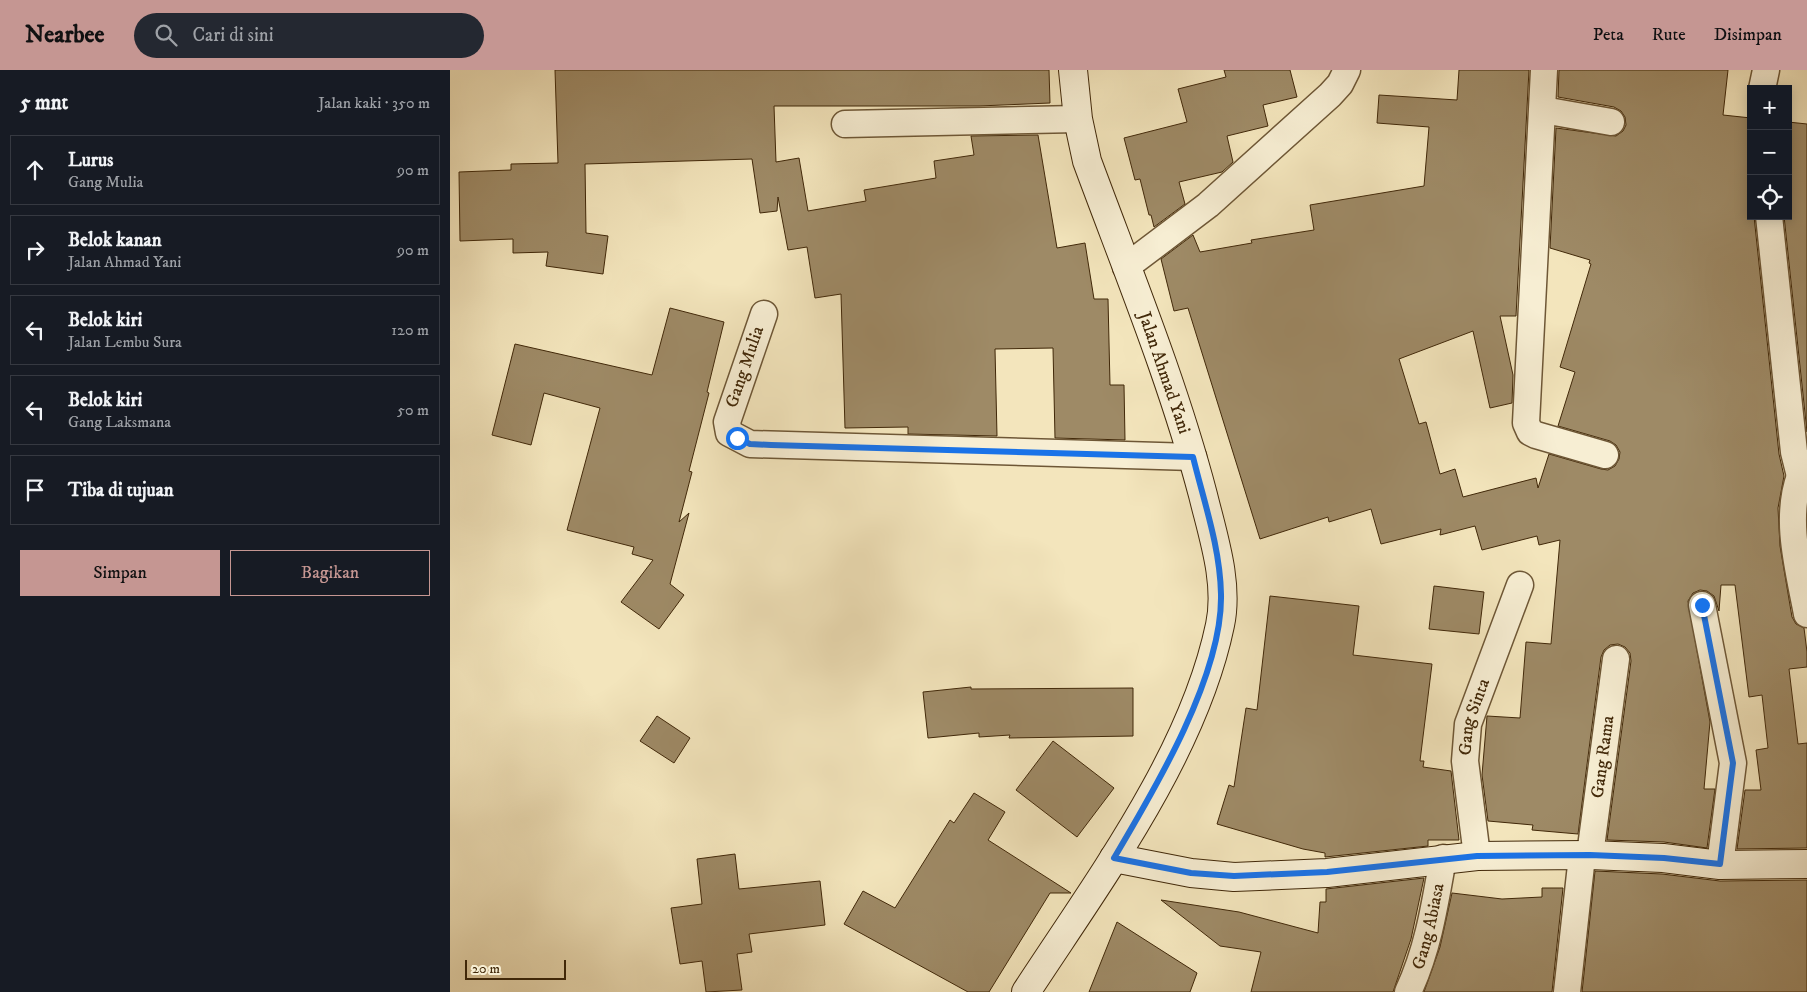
<!DOCTYPE html>
<html lang="id">
<head>
<meta charset="utf-8">
<style>
	:root { --surface:#171b24; --page:#242831; --text:#f1f3f6; --muted:#9ea1a6; --line:#363941; --accent:#c59692 }
	body { margin:0; font-family:"IM FELL DW Pica",serif; background:var(--page); color:var(--text) }
	.controls { position:absolute; right:15px; top:15px; display:grid; overflow:hidden; border-radius:0px; box-shadow:0 2px 12px #0003 }
	.controls button { width:45px; height:45px; display:grid; place-items:center; padding:0; border:0; border-bottom:1px solid var(--line); background:var(--surface); color:var(--text); font:25px sans-serif }
	.scale { position:absolute; left:15px; bottom:12px; width:101px; box-sizing:border-box; padding-left:5px; border:2px solid #412809; border-top:0; font-size:14px; line-height:18px; white-space:nowrap; color:#412809; -webkit-text-stroke:4px #f7eed3; paint-order:stroke }
	.stop { position:absolute; width:15px; height:15px; margin:-11px; border:4px solid #1a73e8; border-radius:50%; background:#fff }
	.stop.end { background:#1a73e8; border-color:#fff; box-shadow:0 1px 5px #0008 }
	.list { margin:0; padding:0; list-style:none }
	h2 { display:flex; justify-content:space-between; align-items:center; height:65px; margin:0; padding:0 20px; font-size:21px }
	h2 small { font-size:16px; font-weight:400; color:var(--muted) }
	.list li { display:grid; grid-template-columns:32px 1fr auto; gap:15px; align-items:center; box-sizing:border-box; height:70px; margin:0 10px 10px; padding:0 10px; border:1px solid var(--line); border-radius:0px }
	.list b { display:block; font-size:19px; white-space:nowrap }
	.list p { margin:0; font-size:16px; white-space:nowrap; color:var(--muted) }
	.list em { font-size:16px; font-style:normal; color:var(--muted) }
	.actions { display:flex; gap:10px; padding:15px 20px }
	.actions a { flex:1; padding:11px 0; border:1px solid var(--accent); border-radius:0px; text-align:center; font-size:18px; color:var(--accent) }
	.actions .main { background:var(--accent); color:#111 }
	.icon { flex:none; width:28px; height:28px; fill:none; stroke:currentColor; stroke-width:2; stroke-linecap:round; stroke-linejoin:round }
	.map { position:relative; flex:none; width:1357px; height:922px; overflow:hidden }
	header { display:flex; align-items:center; gap:30px; box-sizing:border-box; height:70px; padding:0 25px; background:var(--accent); color:#111 }
	header strong { font-size:24px }
	nav { display:flex; gap:28px; margin-inline-start:auto; font-size:18px }
	.search { width:350px; height:45px; background:var(--page); display:flex; align-items:center; gap:12px; box-sizing:border-box; padding:0 18px; border-radius:28px; color:var(--muted); font-size:19px }
	main { display:flex }
	aside { flex:1; background:var(--surface) }
	.map>svg:first-child { display:block }
	.building { fill:#9e8a66; stroke:#412809 }
	.lines { fill:none; stroke-linecap:round; stroke-linejoin:round }
	.street-casing { stroke:#6e5736; stroke-width:29 }
	.secondary-casing { stroke:#412809; stroke-width:30 }
	.street { stroke:#f7eed3; stroke-width:26 }
	.secondary { stroke:#f7eed3; stroke-width:28 }
	.route { stroke:#1a73e8; stroke-width:6 }
	.labels { text-anchor:middle; dominant-baseline:central; stroke-width:4.5; stroke-linejoin:round; paint-order:stroke }
	.street-label { font-size:18px; fill:#412809; stroke:#f7eed3 }
</style>
</head>
<body>
<header>
<strong>Nearbee</strong>
<div class="search"><svg class="icon" aria-label="search" viewBox="0 0 24 24"><circle cx="10" cy="10" r="6"/><path d="M15 15l6 6"/></svg>Cari di sini</div>
<nav><a>Peta</a><a>Rute</a><a>Disimpan</a></nav>
</header>
<main>
<aside>
<h2>5 mnt<small>Jalan kaki · 350 m</small></h2>
<ul class="list">
<li><svg class="icon" aria-label="ahead" viewBox="0 0 24 24"><path d="M12 20V5M6 11l6-6 6 6"/></svg><div><b>Lurus</b><p>Gang Mulia</p></div><em>90 m</em></li>
<li><svg class="icon" aria-label="right" viewBox="0 0 24 24"><path d="M7 20v-9h11M14 6l5 5-5 5"/></svg><div><b>Belok kanan</b><p>Jalan Ahmad Yani</p></div><em>90 m</em></li>
<li><svg class="icon" aria-label="left" viewBox="0 0 24 24"><path d="M17 20v-9H6M10 6l-5 5 5 5"/></svg><div><b>Belok kiri</b><p>Jalan Lembu Sura</p></div><em>120 m</em></li>
<li><svg class="icon" aria-label="left" viewBox="0 0 24 24"><path d="M17 20v-9H6M10 6l-5 5 5 5"/></svg><div><b>Belok kiri</b><p>Gang Laksmana</p></div><em>50 m</em></li>
<li><svg class="icon" aria-label="arrive" viewBox="0 0 24 24"><path d="M6 21V4h12l-3 4 3 4H6"/></svg><div><b>Tiba di tujuan</b></div></li>
</ul>
<div class="actions"><a class="main">Simpan</a><a>Bagikan</a></div>
</aside>
<div class="map">
<svg width="1357" height="922" viewBox="0 0 1357 922">
	<rect width="100%" height="100%" fill="#f3e5bc"/>
	<filter id="stains"><feTurbulence type="fractalNoise" baseFrequency=".004" numOctaves="4"/><feColorMatrix values="0 0 0 0 .2 0 0 0 0 .09 0 0 0 0 .02 0 0 0 .5 -.17"/></filter>
	<radialGradient id="worn" r=".72"><stop offset=".6" stop-color="#630" stop-opacity="0"/><stop offset="1" stop-color="#630" stop-opacity=".3"/></radialGradient>
	<!-- building -->
	<g class="building">
		<path d="M105,0H599L600,33L529,36H324L326,92L349,88L358,141L416,131L414,120L486,108L484,91L524,85L521,66L588,65L607,178L635,173L644,229H658L660,315H674L675,370L605,368L603,278L545,279L547,366L458,364V357L395,358L391,224L365,228L357,177L338,180L328,127L327,141L310,143L302,89L135,94L136,163L158,166L153,204L96,196L98,182L63,183V169L10,171L9,102L61,100V94L108,93Z"/>
		<path d="M774,0H840L847,27L813,35L818,56L777,66L783,92L772,102L729,112L735,134L704,157L701,145H699L690,109L685,110L674,68L737,52L728,19L776,7Z"/>
		<path d="M1009,0H1079L1066,246H1050L1063,305L1062,333L1040,338L1023,261L949,289L969,354L976,352L990,404L1005,399L1013,427L1086,408L1088,418L1099,384L1151,399L1158,400L1165,396L1169,389L1170,382L1166,375L1160,371L1108,356L1125,302L1110,297L1141,194L1139,193L1140,190L1100,178L1106,58L1166,66L1173,61L1176,55L1175,47L1171,41L1164,37L1108,27L1109,0H1278L1273,45L1301,48V146H1304L1329,384L1334,406L1328,438L1330,476L1342,547L1346,554L1354,558L1357,582V597L1339,599L1348,674L1357,673V778L1287,779L1295,720H1311L1306,680L1318,678L1312,625L1299,627L1285,515H1271L1269,541L1264,526L1257,521L1250,520L1243,523L1238,531L1260,652L1254,719H1265L1257,778L1214,772L1157,770L1181,591L1180,583L1175,577L1168,574L1160,575L1154,580L1151,587L1128,764L1082,760L1083,755L1038,751L1032,705L1037,646L1070,648L1076,572L1101,574L1110,470L1089,475L1087,466L1032,480L1025,456L990,465L991,459L931,474L921,439L879,452L878,447L810,469L738,238L724,241L711,189L743,165L750,182L802,173L801,170L864,160L860,135L974,116L979,57L927,53L929,25L1007,30Z"/>
		<path d="M1338,52L1357,54V362L1334,146H1338Z"/>
		<path d="M220,238L274,252L257,322L259,323L239,401L242,402L229,452L239,443L220,514L234,525L209,559L171,532L203,490L182,484L184,477L117,460L150,338L94,323L81,375L42,365L65,274L202,305Z"/>
		<path d="M984,516L1034,522L1029,564L979,559Z"/>
		<path d="M820,526L909,536L903,585L982,594L970,691H974L973,697L1001,701L1009,770H978V776L875,787V783L853,779L767,754L779,715L784,717L796,638L807,640Z"/>
		<path d="M521,617V619L683,618V666L559,668L560,665L529,667V663L478,668L473,622Z"/>
		<path d="M207,646L240,668L224,693L190,671Z"/>
		<path d="M603,671L664,718L627,767L566,720Z"/>
		<path d="M524,723L555,742L538,770L621,823H600L539,922H518L394,854L413,821L445,838L500,750L504,753Z"/>
		<path d="M285,784L289,819L370,811L375,855L299,864L302,882L287,884L292,920L256,922L252,891L230,894L221,838L252,834L247,789Z"/>
		<path d="M1145,801L1212,804L1270,811L1357,810V922H1132Z"/>
		<path d="M974,808L961,869L943,922H801L811,882L770,876L711,830L789,842L868,863L870,832H876V819Z"/>
		<path d="M1092,818H1113L1102,922H974L990,877L1002,823L1052,829L1092,827Z"/>
		<path d="M667,852L747,903L740,922H639Z"/>
	</g>
	<g class="lines">
		<!-- street casing -->
		<g class="street-casing">
			<g id="street">
				<path d="M1094,0L1076,353L1080,362L1086,365L1155,385"/>
				<path d="M1312,19L1316,0"/>
				<path d="M1093,40L1161,52"/>
				<path d="M395,54L628,49"/>
				<path d="M1319,146L1344,382L1350,406L1357,407"/>
				<path d="M676,197L758,135L880,25L890,14L897,0"/>
				<path d="M314,244L277,352L279,363L300,374L743,387"/>
				<path d="M1350,406C1334,449 1349,501 1357,544"/>
				<path d="M1252,535L1283,693L1270,795"/>
				<path id="s1" d="M1140,785L1166,589"/>
				<path id="s2" d="M1027,786L1015,691L1018,654L1070,515"/>
				<path id="s3" d="M958,922C978,880 985,834 993,788"/>
				<path d="M1117,922L1132,786"/>
			</g>
		</g>
		<!-- secondary casing -->
		<g class="secondary-casing">
			<g id="secondary">
				<path d="M664,788L741,803L784,807L877,803L1027,786L1140,785L1213,788L1270,795L1357,794"/>
				<path d="M576,922C647,813 743,685 770,555C779,513 763,466 753,425C723,311 678,202 637,91L628,49L623,0"/>
			</g>
		</g>
		<!-- street -->
		<use href="#street" class="street"/>
		<!-- secondary -->
		<use href="#secondary" class="secondary"/>
	</g>
	<g class="lines">
		<!-- route -->
		<path class="route" d="M287,368L300,374L321,375L743,387C754,432 770,477 771,524C773,605 705,719 664,788L741,803L784,806L877,802L1027,786L1140,785L1214,788L1270,794L1283,693L1252,535"/>
	</g>
	<g class="labels">
		<!-- street labels -->
		<g class="street-label">
			<text transform="translate(295 297) rotate(-71)">Gang Mulia</text>
			<text transform="translate(714 303) rotate(71)">Jalan Ahmad Yani</text>
			<text stroke="none"><textPath href="#s2" startOffset="141">Gang Sinta</textPath></text>
			<text stroke="none"><textPath href="#s1" startOffset="99">Gang Rama</textPath></text>
			<text stroke="none"><textPath href="#s3" startOffset="69">Gang Abiasa</textPath></text>
		</g>
	</g>
	<rect width="100%" height="100%" filter="url(#stains)"/>
	<rect width="100%" height="100%" fill="url(#worn)"/>
</svg>
<div class="controls">
<button>+</button>
<button>−</button>
<button><svg class="icon" aria-label="locate" viewBox="0 0 24 24"><circle cx="12" cy="12" r="6"/><path d="M12 2v4M12 18v4M2 12h4M18 12h4"/></svg></button>
</div>
<div class="scale">20 m</div>
<div class="stop" style="left:287px;top:368px"></div>
<div class="stop end" style="left:1252px;top:535px"></div>
</div>
</main>
</body>
</html>
